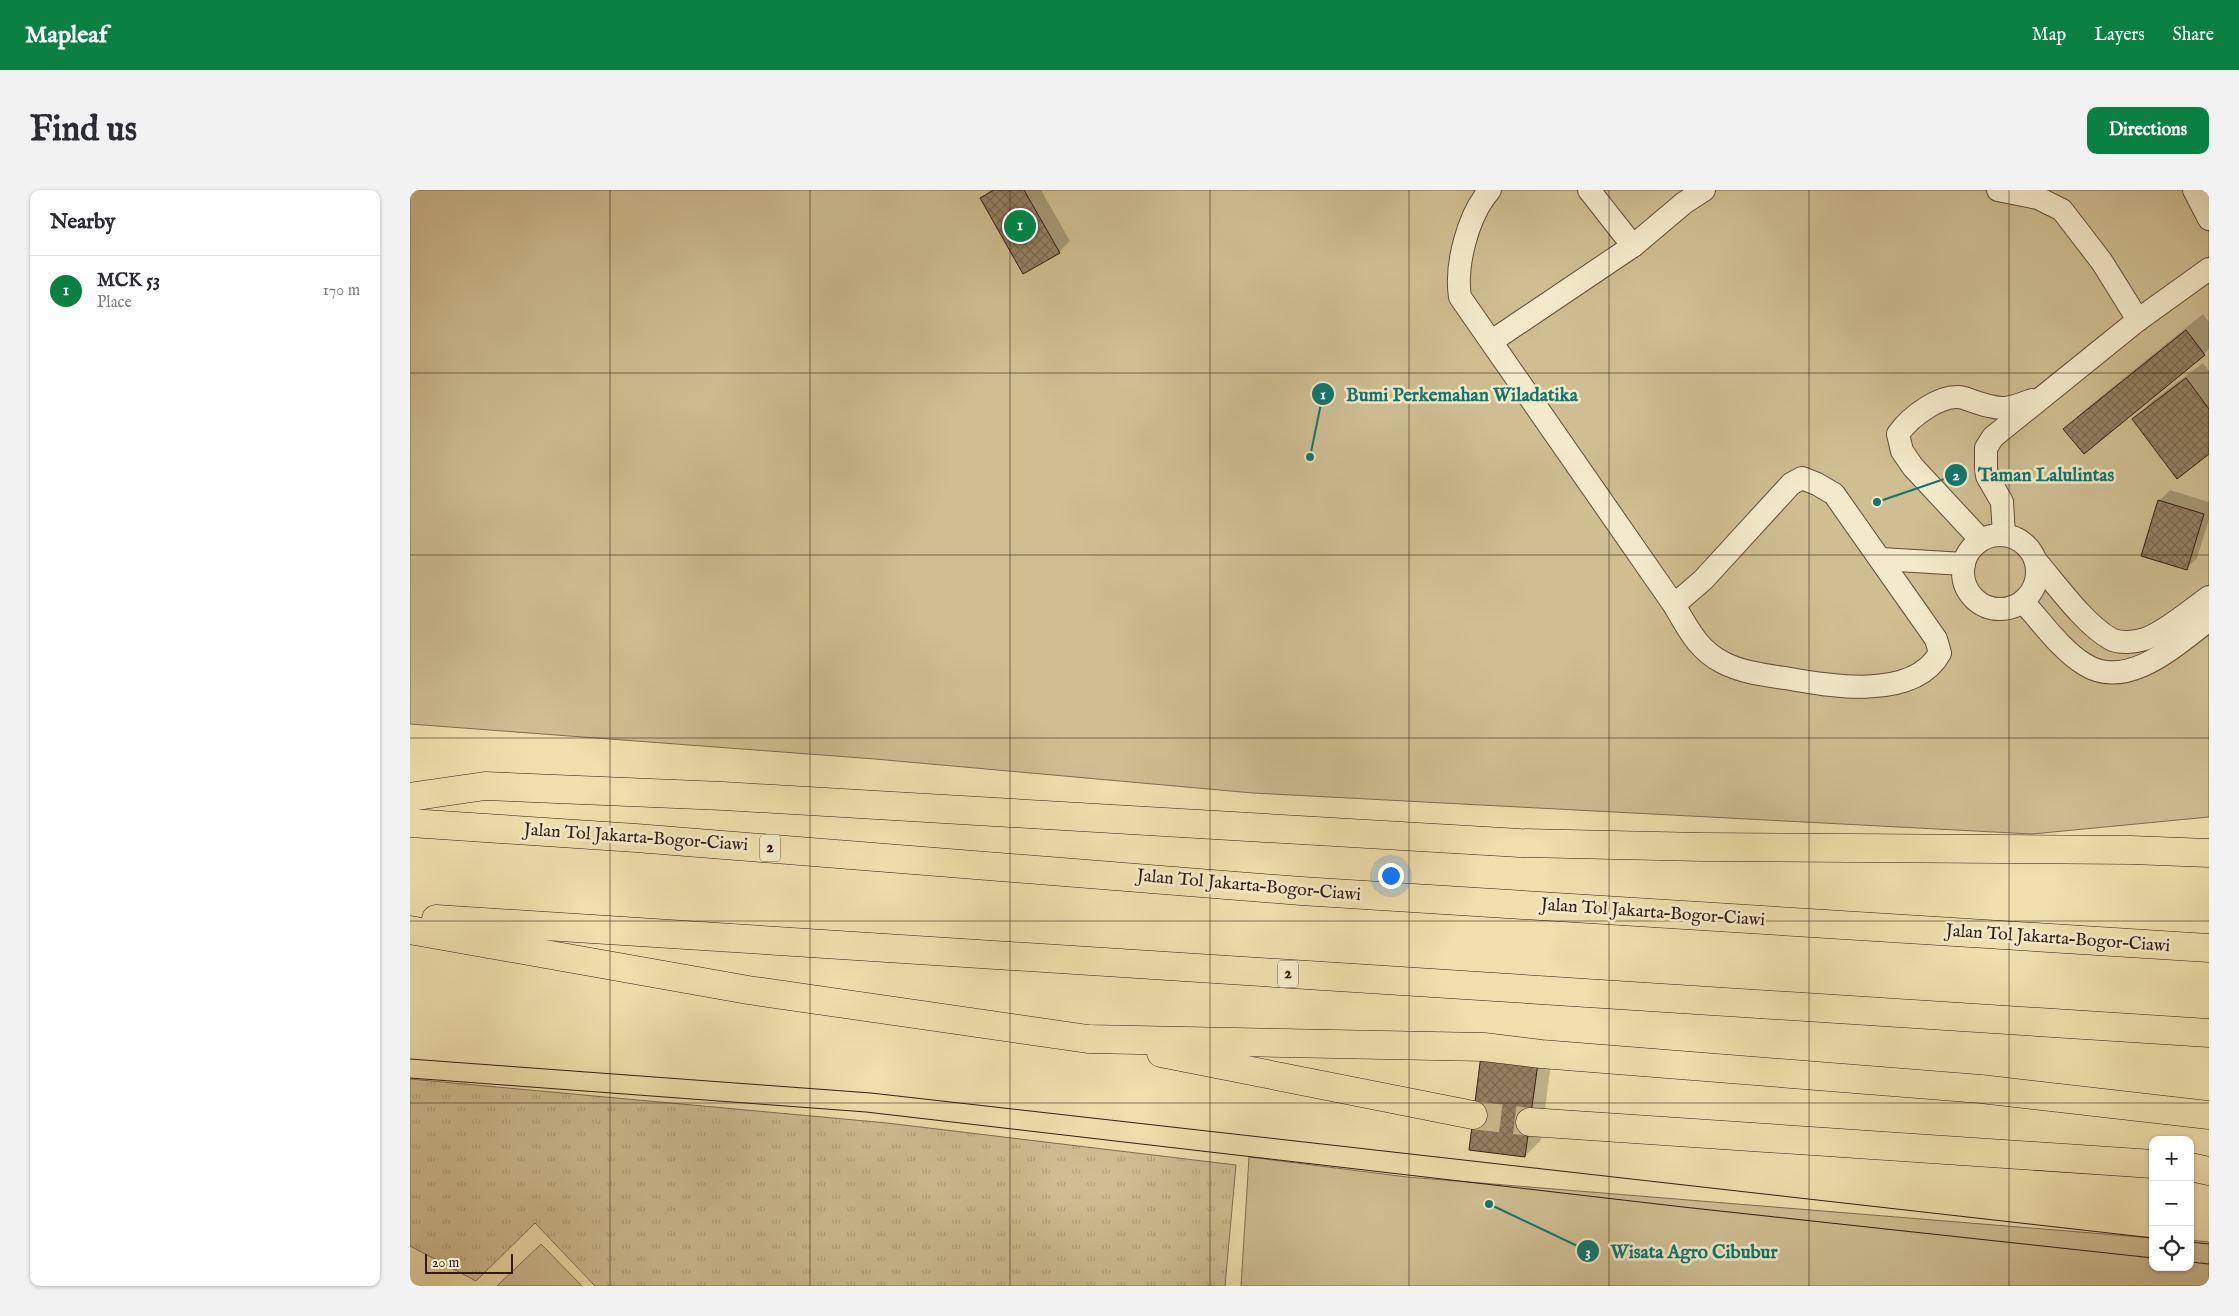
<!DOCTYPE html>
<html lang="en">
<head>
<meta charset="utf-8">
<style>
	:root { --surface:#fff; --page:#f2f2f3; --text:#2b2b33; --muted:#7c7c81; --line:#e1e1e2; --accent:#0b8043 }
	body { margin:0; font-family:"IM FELL English",serif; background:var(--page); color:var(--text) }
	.controls { position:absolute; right:15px; bottom:15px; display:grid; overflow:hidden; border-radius:10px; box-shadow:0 1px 4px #0004 }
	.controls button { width:45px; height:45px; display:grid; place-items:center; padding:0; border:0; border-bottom:1px solid var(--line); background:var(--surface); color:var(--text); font:25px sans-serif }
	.scale { position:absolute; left:15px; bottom:12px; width:88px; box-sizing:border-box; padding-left:5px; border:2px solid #321b11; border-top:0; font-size:14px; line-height:18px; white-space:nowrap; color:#321b11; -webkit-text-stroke:4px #f4eac9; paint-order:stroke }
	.you { position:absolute; left:980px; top:685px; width:18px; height:18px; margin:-12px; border:4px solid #fff; border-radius:50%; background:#1a73e8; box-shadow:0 0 0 8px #1a73e833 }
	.badge { display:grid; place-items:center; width:32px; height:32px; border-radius:50%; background:var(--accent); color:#fff; font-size:16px; font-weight:700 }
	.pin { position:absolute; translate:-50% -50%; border:2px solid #fff; box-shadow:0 1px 5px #0006 }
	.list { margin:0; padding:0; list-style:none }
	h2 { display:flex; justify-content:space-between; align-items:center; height:65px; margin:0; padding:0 20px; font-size:21px }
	h2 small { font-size:16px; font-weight:400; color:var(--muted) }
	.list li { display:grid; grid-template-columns:32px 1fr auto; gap:15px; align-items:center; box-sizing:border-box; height:70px; padding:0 20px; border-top:1px solid var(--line) }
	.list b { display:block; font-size:19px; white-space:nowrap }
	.list p { margin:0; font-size:16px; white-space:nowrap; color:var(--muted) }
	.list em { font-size:16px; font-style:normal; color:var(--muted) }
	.icon { flex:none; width:28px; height:28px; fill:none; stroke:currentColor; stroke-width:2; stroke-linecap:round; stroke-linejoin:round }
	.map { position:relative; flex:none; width:1799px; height:1096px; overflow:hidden; border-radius:10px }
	header { display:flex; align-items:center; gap:30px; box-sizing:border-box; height:70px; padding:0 25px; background:var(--accent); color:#fff }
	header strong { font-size:24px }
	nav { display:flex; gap:28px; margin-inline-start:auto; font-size:18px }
	.intro { display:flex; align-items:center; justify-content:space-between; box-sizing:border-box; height:120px; padding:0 30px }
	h1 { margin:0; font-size:35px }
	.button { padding:12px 22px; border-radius:10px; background:var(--accent); color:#fff; font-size:18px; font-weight:700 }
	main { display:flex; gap:30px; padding:0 30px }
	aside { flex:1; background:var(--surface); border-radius:10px; box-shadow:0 1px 4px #0004 }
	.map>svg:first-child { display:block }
	.grass { fill:url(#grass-tufts); stroke:#806c52 }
	.green { fill:#cebe92; stroke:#806c52 }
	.shadow { fill:#0003 }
	.building { fill:url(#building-cross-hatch); stroke:#321b11 }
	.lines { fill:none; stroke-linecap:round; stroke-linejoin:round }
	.motorway-tunnel { stroke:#c8b88d; stroke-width:28; stroke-dasharray:28 14; stroke-linecap:butt }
	.minor-casing { stroke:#614c38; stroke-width:24 }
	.motorway-casing { stroke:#321b11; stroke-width:29 }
	.minor { stroke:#f4eac9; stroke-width:22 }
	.motorway { stroke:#eedfac; stroke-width:28 }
	.tram { stroke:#321b11; stroke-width:1 }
	.grid { fill:none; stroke:#321b11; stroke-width:1; stroke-opacity:0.55 }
	.labels { text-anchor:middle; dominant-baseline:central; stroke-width:5; stroke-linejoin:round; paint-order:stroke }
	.shield { fill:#f4eac9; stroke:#6c5948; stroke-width:1 }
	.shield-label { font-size:16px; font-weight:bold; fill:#321b11 }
	.street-label { font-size:18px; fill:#321b11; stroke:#f4eac9 }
	.leader { fill:none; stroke:#0f766e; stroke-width:2 }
	.callout-dot { fill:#0f766e; stroke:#f4eac9; stroke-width:2 }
	.mark-label { font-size:15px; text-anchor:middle; font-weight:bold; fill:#fff }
	.callout-label { font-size:19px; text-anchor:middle; font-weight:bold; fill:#0f766e; stroke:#f4eac9; stroke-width:5; stroke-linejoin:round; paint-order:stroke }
</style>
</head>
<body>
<header>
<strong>Mapleaf</strong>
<nav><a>Map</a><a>Layers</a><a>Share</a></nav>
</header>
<div class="intro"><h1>Find us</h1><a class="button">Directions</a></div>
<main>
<aside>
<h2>Nearby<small></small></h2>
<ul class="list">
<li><span class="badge">1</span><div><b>MCK 53</b><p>Place</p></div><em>170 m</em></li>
</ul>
</aside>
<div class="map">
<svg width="1799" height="1096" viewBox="0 0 1799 1096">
	<defs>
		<pattern id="grass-tufts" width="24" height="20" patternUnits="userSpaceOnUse" patternTransform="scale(1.25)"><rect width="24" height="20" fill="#cebe92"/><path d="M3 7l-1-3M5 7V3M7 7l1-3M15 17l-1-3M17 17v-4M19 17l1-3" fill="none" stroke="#b1a37d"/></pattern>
		<pattern id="building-cross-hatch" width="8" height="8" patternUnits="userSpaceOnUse" patternTransform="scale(1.25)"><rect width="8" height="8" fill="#948162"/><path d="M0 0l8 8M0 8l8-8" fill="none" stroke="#79694f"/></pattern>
	</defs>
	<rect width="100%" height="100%" fill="#eedfac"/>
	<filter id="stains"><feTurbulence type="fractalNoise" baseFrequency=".004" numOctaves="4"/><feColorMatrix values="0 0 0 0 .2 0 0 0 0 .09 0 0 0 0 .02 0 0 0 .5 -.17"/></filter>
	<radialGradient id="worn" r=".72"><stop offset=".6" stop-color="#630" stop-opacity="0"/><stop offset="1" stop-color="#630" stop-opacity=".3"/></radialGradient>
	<!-- grass -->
	<path class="grass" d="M0,889L477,933L826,975L815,1096H185L125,1033L66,1091L0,1056Z"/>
	<!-- green -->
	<g class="green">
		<path d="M0,0H1799V627L1622,644L843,603L465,569L0,534Z"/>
		<path d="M839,967L997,987L1743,1048V1077H1780V1050L1799,1052V1096H831Z"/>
		<path d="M131,1054L172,1096H87Z"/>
	</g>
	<!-- shadow -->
	<g class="shadow">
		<path d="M580,0H631L660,51L649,62L572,8Z"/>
		<path d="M1793,124L1799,132V159L1674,262L1655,239L1671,223Z"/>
		<path d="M1793,173L1799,181V262L1724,230L1740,213Z"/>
		<path d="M1760,300L1799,312V329L1787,368L1776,379L1749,311Z"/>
		<path d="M1088,849L1143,857L1131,950L1115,966Z"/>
	</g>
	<!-- building -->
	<g class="building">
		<path d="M584,0H614L650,63L613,84L570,8Z"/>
		<path d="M1776,140L1795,165L1674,264L1653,239Z"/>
		<path d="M1776,188L1799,219V264L1767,289L1722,229Z"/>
		<path d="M1748,310L1794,324L1777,380L1731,366Z"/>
		<path d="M1071,865L1128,873L1115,967L1059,960Z"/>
	</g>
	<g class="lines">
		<!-- motorway-tunnel -->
		<path class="motorway-tunnel" d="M1063,925L1120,932"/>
		<!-- minor casing -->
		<g class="minor-casing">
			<g id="minor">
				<path d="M1080,0C1058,25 1045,75 1050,107L1264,415C1278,438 1287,459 1312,472C1330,482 1354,485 1375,488C1419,496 1503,511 1530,463L1526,449L1424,304L1407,294L1392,288L1381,294L1293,390L1264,415"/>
				<path d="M1179,0L1223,56"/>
				<path d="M1588,0L1628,8L1652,20L1692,72L1728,130"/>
				<path d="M1784,0L1799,29"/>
				<path d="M1082,151L1223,56L1274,13L1294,0"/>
				<path d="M1594,345L1592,312L1577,286L1576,278V258L1583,247L1728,130L1799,79"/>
				<circle cx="1590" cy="382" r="37"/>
				<path d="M1571,350L1503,277L1492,261L1488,244C1500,227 1532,202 1554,208C1566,212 1582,219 1596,218C1604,217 1614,213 1622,210"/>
				<path d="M1471,369L1554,374"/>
				<path d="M1626,371C1646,394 1675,435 1701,449C1710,454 1725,452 1735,449C1754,443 1782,419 1799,407"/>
				<path d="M1613,412C1632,432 1650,459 1674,474C1717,502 1767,454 1799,430"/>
			</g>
		</g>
		<!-- motorway casing -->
		<g class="motorway-casing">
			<g id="motorway">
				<path d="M0,607L75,596L313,606L1110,653L1293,657L1721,660L1799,663"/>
				<path d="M0,633L226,648L891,701L1799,758"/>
				<path d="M26,729L1799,843"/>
				<path d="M0,740L338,800L678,849L1074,857L1131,864L1571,899L1799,925"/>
				<path d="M751,863L1063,925"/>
				<path d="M1120,932L1743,974"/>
				<path d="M1780,977L1799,981"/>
			</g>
		</g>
		<!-- minor -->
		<use href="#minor" class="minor"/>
		<!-- motorway -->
		<use href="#motorway" class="motorway"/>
		<!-- tram -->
		<g class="tram">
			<path d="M0,869L461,903L1743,1048"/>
			<path d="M0,888L456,922L1273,1017L1743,1068"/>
			<path d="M1780,1052L1799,1054"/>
			<path d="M1780,1072L1799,1074"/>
		</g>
	</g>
	<!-- grid -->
	<path class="grid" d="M200,0V1096M400,0V1096M600,0V1096M800,0V1096M999,0V1096M1199,0V1096M1399,0V1096M1599,0V1096M0,183H1799M0,365H1799M0,548H1799M0,731H1799M0,913H1799"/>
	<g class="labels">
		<!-- shield labels -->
		<g class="shield">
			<rect x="350" y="644.5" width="20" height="27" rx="4"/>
			<rect x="868" y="770.5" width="20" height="27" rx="4"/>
		</g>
		<g class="shield-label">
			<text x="360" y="658">2</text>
			<text x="878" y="784">2</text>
		</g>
		<!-- street labels -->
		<g class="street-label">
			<text transform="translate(226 648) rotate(4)">Jalan Tol Jakarta–Bogor–Ciawi</text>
			<text transform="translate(839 696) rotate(5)">Jalan Tol Jakarta–Bogor–Ciawi</text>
			<text transform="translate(1243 723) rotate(4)">Jalan Tol Jakarta–Bogor–Ciawi</text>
			<text transform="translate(1648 749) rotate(4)">Jalan Tol Jakarta–Bogor–Ciawi</text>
		</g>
	</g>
	<!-- callouts -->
	<path class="leader" d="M900 267L913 204M1467 312L1546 285M1079 1014L1178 1061"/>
	<g class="callout-dot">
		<circle cx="900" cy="267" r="5"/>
		<circle cx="1467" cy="312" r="5"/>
		<circle cx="1079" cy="1014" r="5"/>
		<circle cx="913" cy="204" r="12"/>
		<circle cx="1546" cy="285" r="12"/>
		<circle cx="1178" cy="1061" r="12"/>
	</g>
	<g class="mark-label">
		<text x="913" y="209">1</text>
		<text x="1546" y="290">2</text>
		<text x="1178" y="1067">3</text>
	</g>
	<g class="callout-label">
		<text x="1052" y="211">Bumi Perkemahan Wiladatika</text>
		<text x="1636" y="291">Taman Lalulintas</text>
		<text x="1284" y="1068">Wisata Agro Cibubur</text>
	</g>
	<rect width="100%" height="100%" filter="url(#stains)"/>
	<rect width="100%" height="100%" fill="url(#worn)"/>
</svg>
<div class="controls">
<button>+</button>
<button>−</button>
<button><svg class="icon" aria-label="locate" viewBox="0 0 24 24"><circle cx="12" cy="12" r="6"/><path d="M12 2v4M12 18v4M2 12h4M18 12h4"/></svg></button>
</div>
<div class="scale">20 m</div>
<div class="you"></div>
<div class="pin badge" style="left:610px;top:36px">1</div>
</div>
</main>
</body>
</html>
